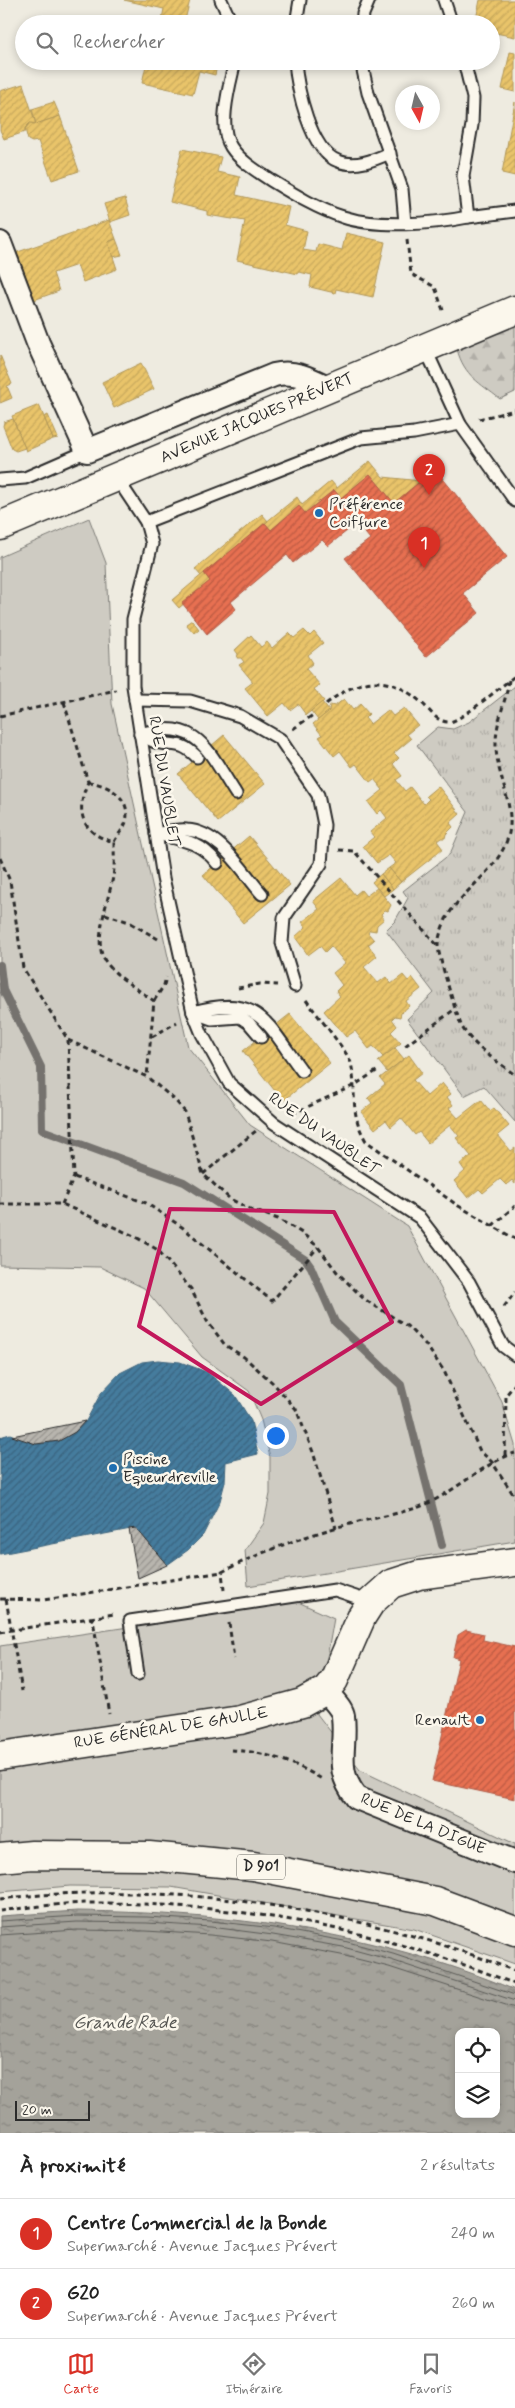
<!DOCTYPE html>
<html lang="fr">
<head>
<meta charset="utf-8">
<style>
	:root { --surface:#fff; --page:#f6f6f6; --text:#222; --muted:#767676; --line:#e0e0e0; --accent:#d93025 }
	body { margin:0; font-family:Mynerve,sans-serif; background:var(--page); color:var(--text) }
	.controls { position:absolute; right:15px; bottom:15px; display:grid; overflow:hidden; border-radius:10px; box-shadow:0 2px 8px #0003 }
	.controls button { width:45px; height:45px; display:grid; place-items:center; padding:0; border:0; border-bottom:1px solid var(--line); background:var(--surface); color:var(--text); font:25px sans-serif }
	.compass { position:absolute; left:395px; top:85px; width:45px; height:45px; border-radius:50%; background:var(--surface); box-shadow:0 2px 8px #0003; rotate:172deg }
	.scale { position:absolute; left:15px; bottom:12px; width:75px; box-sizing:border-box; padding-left:5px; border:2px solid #2b2b2b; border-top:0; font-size:14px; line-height:18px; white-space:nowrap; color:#2b2b2b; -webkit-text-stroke:4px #fbf7ec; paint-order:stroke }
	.you { position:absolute; left:275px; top:1435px; width:18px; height:18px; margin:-12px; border:4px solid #fff; border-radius:50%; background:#1a73e8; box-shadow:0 0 0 8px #1a73e833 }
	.badge { display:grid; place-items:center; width:32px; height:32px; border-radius:50%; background:var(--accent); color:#fff; font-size:16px; font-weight:700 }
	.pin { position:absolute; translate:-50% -41px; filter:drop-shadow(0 1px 2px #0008) }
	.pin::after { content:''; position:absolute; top:26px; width:18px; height:15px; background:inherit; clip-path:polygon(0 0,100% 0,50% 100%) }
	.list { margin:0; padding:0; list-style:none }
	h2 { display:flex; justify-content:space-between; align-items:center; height:65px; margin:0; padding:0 20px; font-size:21px }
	h2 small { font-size:16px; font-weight:400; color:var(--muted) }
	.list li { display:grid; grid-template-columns:32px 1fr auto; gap:15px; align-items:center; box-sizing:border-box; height:70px; padding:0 20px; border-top:1px solid var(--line) }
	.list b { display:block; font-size:19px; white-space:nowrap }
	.list p { margin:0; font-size:16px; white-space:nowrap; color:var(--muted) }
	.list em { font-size:16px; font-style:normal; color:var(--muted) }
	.icon { flex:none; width:28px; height:28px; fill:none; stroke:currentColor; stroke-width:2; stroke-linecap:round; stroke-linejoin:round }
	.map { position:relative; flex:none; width:515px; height:2133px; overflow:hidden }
	.search { position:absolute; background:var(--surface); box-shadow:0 2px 8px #0003; left:15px; right:15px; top:15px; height:55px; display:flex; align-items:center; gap:12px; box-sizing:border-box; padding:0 18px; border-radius:28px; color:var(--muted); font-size:19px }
	.sheet { height:205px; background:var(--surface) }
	nav { display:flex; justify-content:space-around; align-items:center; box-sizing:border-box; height:70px; border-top:1px solid var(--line); background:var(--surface); font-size:14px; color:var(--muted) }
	nav a { display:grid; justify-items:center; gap:2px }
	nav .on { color:var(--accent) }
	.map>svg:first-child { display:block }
	.grass { fill:url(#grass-tufts); stroke:#7c7b76 }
	.forest { fill:url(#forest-firs); stroke:#7c7b76 }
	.green { fill:#cecbc2; stroke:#7c7b76 }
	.water { fill:url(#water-ripples); stroke:#74726e; fill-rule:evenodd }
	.homes { fill:url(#homes-hatch); stroke:#b09657 }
	.shops { fill:url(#shops-hatch); stroke:#af5b46 }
	.public { fill:url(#public-hatch); stroke:#3d637b }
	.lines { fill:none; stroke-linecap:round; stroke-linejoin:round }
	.shore { stroke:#5b5b57; stroke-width:1 }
	.stream { stroke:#74726e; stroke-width:8 }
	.building { fill:url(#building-hatch); stroke:#2b2b2b }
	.service-casing { stroke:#2b2b2b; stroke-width:15 }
	.minor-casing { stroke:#2b2b2b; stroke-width:26 }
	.tertiary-casing { stroke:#2b2b2b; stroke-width:31 }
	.secondary-casing { stroke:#2b2b2b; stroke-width:31 }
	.primary-casing { stroke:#2b2b2b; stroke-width:31 }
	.path { stroke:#2b2b2b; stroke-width:3; stroke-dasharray:5 4; stroke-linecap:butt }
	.service { stroke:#fbf7ec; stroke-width:11 }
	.minor { stroke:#fbf7ec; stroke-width:22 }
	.tertiary { stroke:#fbf7ec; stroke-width:28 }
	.secondary { stroke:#fbf7ec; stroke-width:28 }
	.primary { stroke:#fbf7ec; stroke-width:28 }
	.marked { fill:none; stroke:#c2185b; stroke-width:4; stroke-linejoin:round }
	.poi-dot { fill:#1f6fb2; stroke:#fbf7ec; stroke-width:2 }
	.labels { text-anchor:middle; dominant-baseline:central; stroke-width:5; stroke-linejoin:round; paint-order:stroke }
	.shield { fill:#fbf7ec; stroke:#696865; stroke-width:1 }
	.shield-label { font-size:15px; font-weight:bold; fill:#2b2b2b }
	.street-label { font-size:16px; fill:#2b2b2b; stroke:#fbf7ec }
	.poi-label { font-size:16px; fill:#2b2b2b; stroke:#fbf7ec; text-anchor:start }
	.water-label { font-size:18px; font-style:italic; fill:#555552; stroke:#fbf7ec }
</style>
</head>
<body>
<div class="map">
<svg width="515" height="2133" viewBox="0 0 515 2133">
	<defs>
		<pattern id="grass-tufts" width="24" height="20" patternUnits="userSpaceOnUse" patternTransform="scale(1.25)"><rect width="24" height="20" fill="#cecbc2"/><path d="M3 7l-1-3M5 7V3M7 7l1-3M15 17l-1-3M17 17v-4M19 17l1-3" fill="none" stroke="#b1aea7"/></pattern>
		<pattern id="forest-firs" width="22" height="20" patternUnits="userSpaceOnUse" patternTransform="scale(1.25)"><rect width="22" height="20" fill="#cecbc2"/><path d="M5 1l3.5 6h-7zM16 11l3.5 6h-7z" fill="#b1aea7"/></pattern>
		<pattern id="water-ripples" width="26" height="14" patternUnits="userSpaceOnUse" patternTransform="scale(1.25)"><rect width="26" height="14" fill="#a4a29a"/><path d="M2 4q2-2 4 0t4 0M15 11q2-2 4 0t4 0" fill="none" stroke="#86847e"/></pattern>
		<pattern id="homes-hatch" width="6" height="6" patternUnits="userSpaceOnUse" patternTransform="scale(1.25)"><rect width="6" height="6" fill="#e9c46a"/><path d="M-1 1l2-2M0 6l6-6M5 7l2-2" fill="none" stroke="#c8a95c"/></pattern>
		<pattern id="shops-hatch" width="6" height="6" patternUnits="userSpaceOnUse" patternTransform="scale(1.25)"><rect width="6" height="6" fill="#e76f51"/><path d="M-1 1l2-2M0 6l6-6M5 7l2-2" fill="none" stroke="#bb5b43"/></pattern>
		<pattern id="public-hatch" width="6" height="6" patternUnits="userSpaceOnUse" patternTransform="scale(1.25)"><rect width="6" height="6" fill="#457b9d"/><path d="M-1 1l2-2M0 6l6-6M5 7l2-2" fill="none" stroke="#3a6580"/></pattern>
		<pattern id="building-hatch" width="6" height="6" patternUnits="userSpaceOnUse" patternTransform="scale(1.25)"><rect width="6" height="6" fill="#b8b5ae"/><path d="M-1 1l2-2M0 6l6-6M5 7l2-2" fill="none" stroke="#96938e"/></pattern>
	</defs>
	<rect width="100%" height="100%" fill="#eeebe0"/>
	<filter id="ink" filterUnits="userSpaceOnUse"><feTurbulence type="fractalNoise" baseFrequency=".02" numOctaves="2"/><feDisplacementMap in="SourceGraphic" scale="10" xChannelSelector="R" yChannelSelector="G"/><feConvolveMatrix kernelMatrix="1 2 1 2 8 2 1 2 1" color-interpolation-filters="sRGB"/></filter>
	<g filter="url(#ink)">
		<!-- grass -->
		<path class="grass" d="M515,686V1122L484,1086L464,1096L407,1019L434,993L386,930L395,921L408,898L403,891L450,854L468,812L417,745L438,727L453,729L469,722Z"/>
		<!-- forest -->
		<path class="forest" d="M515,325V392L500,399C480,383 464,376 457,349Z"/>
		<!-- green -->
		<g class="green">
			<path d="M89,518L106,563L112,704L188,1047L250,1125L407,1226L502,1402L515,1445V1541L248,1586L245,1550L264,1523L270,1494V1457L261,1420L249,1391L202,1357L144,1288L100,1267L0,1265V557Z"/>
			<path d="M298,1602L334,1618L317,1714L360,1770L515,1844V1964L414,1929L171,1887L70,1886L0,1892V1646Z"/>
		</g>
		<!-- water -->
		<path class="water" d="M77,1911C231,1913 372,1931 515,1990V2133H0V1916ZM459,2032H496V2114H459Z"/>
		<!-- homes -->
		<g class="homes">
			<path d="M124,0H190L184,24H161L164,9Z"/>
			<path d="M480,0H515V37L491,32V24H475Z"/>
			<path d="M510,52L515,53V92L502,89Z"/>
			<path d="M147,61H218L215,75L199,71L193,94L142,83Z"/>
			<path d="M23,84L36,124L30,123L25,128V132L4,139L0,130V91Z"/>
			<path d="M54,102L60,116L36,124L32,109Z"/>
			<path d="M515,102V176L502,173Z"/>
			<path d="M60,116L79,171L52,180L38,141L32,142L28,140L25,129L30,123L36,124Z"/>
			<path d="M182,149L221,157L217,172L240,177L236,195L289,207L285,225L307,231L303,250L316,252L318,244L342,250L346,233L385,242L373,297L336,289L335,293L310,287L312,275L299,272L298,274L237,260L245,221L207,215V211L170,202Z"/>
			<path d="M125,198L130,215L110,222L104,204Z"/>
			<path d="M109,220L116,239L108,242L117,269L83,282L77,265L53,273L59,291L31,301L15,253Z"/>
			<path d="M116,239L122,255L113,257L108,242Z"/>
			<path d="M0,355L12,384L7,386L12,398L0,403Z"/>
			<path d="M141,363L154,389L114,408L102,382Z"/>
			<path d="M39,405L53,439L26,451L12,416Z"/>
			<path d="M48,415L58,438L53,439L44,417Z"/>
			<path d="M13,419L25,448L16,451L12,449L3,426L4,422Z"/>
			<path d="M370,461L383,477L421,481L394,503L370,474L341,498L334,490L305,513L299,506L271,530L265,523L297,497L302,505L331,481L337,488Z"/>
			<path d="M262,514L268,521L201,576L195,569Z"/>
			<path d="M204,573L210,581L179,608L172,600Z"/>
			<path d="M192,620L199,629L194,633L186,624Z"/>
			<path d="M304,630L310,636L314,632L323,643L308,655L313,663L306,669L320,685L314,689L324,701L306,715L298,704L290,710L284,703L268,716L245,688L253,682L239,665L244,662L241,658H237L238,654L235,650L251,635L261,647L267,642L272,648L289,633L294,638Z"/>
			<path d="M344,699L353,710L360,704L369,714L365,718L370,724L388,710L393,716L404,708L418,725L407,734L411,739L394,753L399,758L393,764L402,776L396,780L405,791L410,787L424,804L429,799L426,796L438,786L460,814L450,823L453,827L446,834L445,838H441L437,841L443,849L401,882L389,868L396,863L389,855L377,863L363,846L374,837L370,832L387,818L381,810L377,814L368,802L383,790L374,779L370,782L356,764L352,767L340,751L334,756L319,737L322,735L313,724L329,711L330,705L335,706Z"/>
			<path d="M322,702L329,711L318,720L311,711Z"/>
			<path d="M224,735L265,784L218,822L178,774Z"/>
			<path d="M249,836L290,885L243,923L203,875Z"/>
			<path d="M389,868L401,882L393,889L381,874Z"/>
			<path d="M381,874L393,889L384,896L372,882Z"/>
			<path d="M341,878L355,895L361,890L366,896L377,888L391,905L388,911L385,910L381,914L384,919L377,925L376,931L370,930L368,933L374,940L368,945L377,956L364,967L378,983L386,977L391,984L403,975L408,981L412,977L421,989L406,1001L409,1006L401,1013L400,1017L395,1016L392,1019L397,1026L391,1032L401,1043L383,1057L373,1046L369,1049L355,1031L346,1037L324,1011L340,996L336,991L342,985L333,973L345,963L331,946L325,952L320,946L308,955L295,937L306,927L302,922L319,909L313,901Z"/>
			<path d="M290,1014L330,1063L283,1101L243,1051Z"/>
			<path d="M395,1048L404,1059L387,1072L378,1061Z"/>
			<path d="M409,1055L422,1073L413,1080L427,1096L442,1083L451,1094L447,1097L453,1105L449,1108L458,1118L481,1100L490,1111L494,1108L509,1126L498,1135L511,1151L515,1148V1184L512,1180L506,1185L500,1179L483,1193L479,1189L468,1198L454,1181L465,1171L460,1164L471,1156L456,1138L459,1136L450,1125L428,1143L419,1132L415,1135L401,1118L391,1127L386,1120L375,1129L361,1112L372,1103L368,1098L385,1084L380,1078Z"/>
		</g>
		<!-- shops -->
		<g class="shops">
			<path d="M435,469L507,557L463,593L479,613L426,657L345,558L370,539L357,523L328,546L322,540L293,563L287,555L231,602L236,609L207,634L182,603L210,581L204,573L265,523L271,530L299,506L305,513L334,490L341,498L370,474L394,503Z"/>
			<path d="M466,1630L484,1634L483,1640L515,1647V1799L432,1781L459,1659L453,1657L458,1635Z"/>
		</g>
		<!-- public -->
		<path class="public" d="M158,1360L180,1362L207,1372L235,1395L251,1421L258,1454L226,1462L225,1482L220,1501L203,1535L188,1550L167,1565L136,1528L0,1554V1437L10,1434L36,1444L59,1441L75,1432L86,1421L101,1393L120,1373L142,1362Z"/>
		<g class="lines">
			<!-- shore -->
			<g class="shore">
				<path d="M0,1921L77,1916L147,1917L211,1921L274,1928L344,1941L393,1954L515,1995"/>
				<path d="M0,1927L77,1922L147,1923L211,1927L273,1935L343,1947L391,1960L515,2001"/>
				<path d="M0,1935L77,1930L146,1931L210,1935L272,1942L341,1955L389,1967L515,2008"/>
			</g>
			<!-- stream -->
			<path class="stream" d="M0,965L3,990L41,1067L42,1130L184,1182L306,1260L311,1267L335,1322L401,1385L442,1545"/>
		</g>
		<!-- building -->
		<g class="building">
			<path d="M85,1421L75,1432L59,1441L36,1444L12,1436Z"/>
			<path d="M136,1528L167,1565L138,1578L129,1529Z"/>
		</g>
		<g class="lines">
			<!-- service casing -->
			<g class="service-casing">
				<g id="service">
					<path d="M221,0L232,24"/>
					<path d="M444,0L452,24"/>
					<path d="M296,24L300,0"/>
					<path d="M362,24L363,14L369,0"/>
					<path d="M235,61C230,84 217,126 231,147C240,161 258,172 272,181C295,195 318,209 343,217C377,228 434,224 468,217L463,176L472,125L473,98L464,61"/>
					<path d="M295,61C297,88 310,151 338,161C355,168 374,160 390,153"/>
					<path d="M361,61L368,93L402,189L405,223"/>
					<path d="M468,217L515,211"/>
					<path d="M425,348L460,424L515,501"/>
					<path d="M116,477L146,522L152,544L133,619V686L163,878L193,1012L202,1034L229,1083L274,1123L420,1218L469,1282L503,1346L515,1355"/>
					<path d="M0,480L25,478L87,451"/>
					<path d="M146,522L361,438L414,433L460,424"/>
					<path d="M135,700L190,701L240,716L280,739L318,795L324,825L321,864L284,918L282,943L295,986"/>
					<path d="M140,734C198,716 209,753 236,794"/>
					<path d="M140,734C145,736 150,740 155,742C175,747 180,740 197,757"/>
					<path d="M156,834C166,832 177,829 187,830C220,832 242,871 262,894"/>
					<path d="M165,836C189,841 202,844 217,863"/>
					<path d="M193,1012C260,993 266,1023 302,1071"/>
					<path d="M193,1012L212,1019L240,1017L249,1023L261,1037"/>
					<path d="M138,1674L130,1621L335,1590L371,1602"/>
				</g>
			</g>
			<!-- minor casing -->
			<g class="minor-casing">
				<g id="minor">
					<path d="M0,243L38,343L87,451L274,375C295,370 311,379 329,388"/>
					<path d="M326,1690C330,1698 342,1707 343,1716C347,1749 333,1769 357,1798L515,1862"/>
				</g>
			</g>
			<!-- tertiary casing -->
			<g class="tertiary-casing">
				<path id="tertiary" d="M0,526L515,310"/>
			</g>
			<!-- secondary casing -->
			<g class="secondary-casing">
				<path id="secondary" d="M0,1756L240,1720L302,1703L326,1690L334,1680L362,1616L371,1602L391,1584L419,1575L515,1562"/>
			</g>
			<!-- primary casing -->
			<g class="primary-casing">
				<path id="primary" d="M0,1858L32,1855L149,1856L253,1866L435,1901L515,1931"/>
			</g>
			<!-- path -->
			<g class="path">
				<path d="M407,240L411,274L435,287L444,313"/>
				<path d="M479,419L515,410"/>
				<path d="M509,680C506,702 496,721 496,743C495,773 515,803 509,833C502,865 472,883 453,908C446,917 438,935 438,947C439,957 457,1017 462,1027C474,1047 497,1061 515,1075"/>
				<path d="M64,702L88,782C75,811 81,834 114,842C114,853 115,865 113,877C109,898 93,940 104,959C114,976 138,989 154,1001L147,1077"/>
				<path d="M326,704C361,676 390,673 424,705C432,713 437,722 449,722C462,721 502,685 515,676"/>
				<path d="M0,716L116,690"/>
				<path d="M293,729L313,715"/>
				<path d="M88,782C107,784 132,797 126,822C124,828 117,836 114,842"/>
				<path d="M339,850L354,851L438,946"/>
				<path d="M0,858L10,881L23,968L68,1040L74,1177L62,1204"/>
				<path d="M105,914L129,922L158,939"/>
				<path d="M238,988L260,984L277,985"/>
				<path d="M306,1000C314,1011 349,1054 351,1063C358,1094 348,1110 366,1141L457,1205L515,1239"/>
				<path d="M154,1001L164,985L166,977"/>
				<path d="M152,1037L177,1022"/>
				<path d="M68,1040L147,1077L175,1100L185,1112L203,1174L230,1199L250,1209L278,1219L302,1233L318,1247L337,1272L364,1299L407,1326L426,1345L444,1371L480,1451L492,1462L515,1497"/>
				<path d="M405,1046L455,1009"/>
				<path d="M292,1114L353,1086L378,1070"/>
				<path d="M203,1174L257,1130"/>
				<path d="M74,1177L146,1203L182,1227L272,1301L318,1247"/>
				<path d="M0,1204H62L134,1236L158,1250L191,1289L207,1321L225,1345L244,1357L273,1383L296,1409L313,1452L336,1528"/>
				<path d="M492,1226L515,1206"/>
				<path d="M504,1307L515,1292"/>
				<path d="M505,1456L506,1395L515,1384"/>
				<path d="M224,1590L222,1572C258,1553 299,1538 338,1527C364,1520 390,1516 416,1508C452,1496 479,1465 515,1453"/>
				<path d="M0,1599L44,1600L222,1572"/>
				<path d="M6,1599L22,1691"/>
				<path d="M90,1618L114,1614"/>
				<path d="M229,1623L234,1659"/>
				<path d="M0,1632L90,1618L93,1620L109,1714"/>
				<path d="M231,1750C265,1752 292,1761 322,1779"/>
				<path d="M0,1899C166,1879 360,1908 515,1971"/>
				<path d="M0,1911C31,1907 63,1903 94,1903C238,1903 382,1930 515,1984"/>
			</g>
			<!-- service -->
			<use href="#service" class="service"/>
			<!-- minor -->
			<use href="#minor" class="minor"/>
			<!-- tertiary -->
			<use href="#tertiary" class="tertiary"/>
			<!-- secondary -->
			<use href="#secondary" class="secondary"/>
			<!-- primary -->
			<use href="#primary" class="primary"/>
		</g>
	</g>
	<!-- marked area -->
	<path class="marked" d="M170,1209L334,1212L392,1322L261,1404L139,1326Z"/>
	<!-- markers -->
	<g class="poi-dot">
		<circle cx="319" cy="513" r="5"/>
		<circle cx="113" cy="1468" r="5"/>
		<circle cx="480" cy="1720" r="5"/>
	</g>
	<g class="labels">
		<!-- shield labels -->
		<rect class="shield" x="237" y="1854.5" width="48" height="25" rx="4"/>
		<g class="shield-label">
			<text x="261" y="1867">D 901</text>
		</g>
		<!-- street labels -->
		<g class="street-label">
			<text transform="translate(257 418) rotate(-23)">AVENUE JACQUES PRÉVERT</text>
			<text transform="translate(164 781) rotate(81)">RUE DU VAUBLET</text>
			<text transform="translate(324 1134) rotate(35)">RUE DU VAUBLET</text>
			<text transform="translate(171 1728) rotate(-9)">RUE GÉNÉRAL DE GAULLE</text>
			<text transform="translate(423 1824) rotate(23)">RUE DE LA DIGUE</text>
		</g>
		<!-- poi labels -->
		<g class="poi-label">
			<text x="329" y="504">Préférence<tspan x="329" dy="18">Coiffure</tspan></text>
			<text x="123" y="1459">Piscine<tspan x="123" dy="18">Equeurdreville</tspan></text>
			<text x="470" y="1720" text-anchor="end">Renault</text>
		</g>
		<!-- water labels -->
		<g class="water-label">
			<text x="125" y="2023">Grande Rade</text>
		</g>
	</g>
</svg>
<div class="controls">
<button><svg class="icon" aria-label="locate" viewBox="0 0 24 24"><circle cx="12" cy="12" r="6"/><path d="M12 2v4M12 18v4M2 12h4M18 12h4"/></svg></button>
<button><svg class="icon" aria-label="layers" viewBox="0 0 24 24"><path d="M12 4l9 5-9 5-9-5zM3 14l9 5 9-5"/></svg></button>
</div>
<svg class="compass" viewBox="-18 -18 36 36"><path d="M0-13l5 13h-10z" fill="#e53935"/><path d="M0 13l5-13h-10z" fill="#767676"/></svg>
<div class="scale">20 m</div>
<div class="you"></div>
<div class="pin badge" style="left:424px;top:568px">1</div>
<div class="pin badge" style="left:429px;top:495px">2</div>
<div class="search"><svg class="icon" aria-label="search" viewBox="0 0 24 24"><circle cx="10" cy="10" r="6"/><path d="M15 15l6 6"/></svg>Rechercher</div>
</div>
<section class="sheet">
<h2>À proximité<small>2 résultats</small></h2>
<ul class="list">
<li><span class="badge">1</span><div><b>Centre Commercial de la Bonde</b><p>Supermarché · Avenue Jacques Prévert</p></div><em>240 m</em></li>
<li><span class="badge">2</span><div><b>G20</b><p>Supermarché · Avenue Jacques Prévert</p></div><em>260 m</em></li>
</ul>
</section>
<nav>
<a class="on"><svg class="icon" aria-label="map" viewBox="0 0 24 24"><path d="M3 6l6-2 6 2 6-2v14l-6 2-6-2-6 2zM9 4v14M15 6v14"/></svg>Carte</a>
<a><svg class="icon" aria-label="directions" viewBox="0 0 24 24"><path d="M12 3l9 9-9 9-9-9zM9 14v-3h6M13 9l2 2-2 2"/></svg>Itinéraire</a>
<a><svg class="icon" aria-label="saved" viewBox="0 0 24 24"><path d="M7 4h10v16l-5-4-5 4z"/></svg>Favoris</a>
</nav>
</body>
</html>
